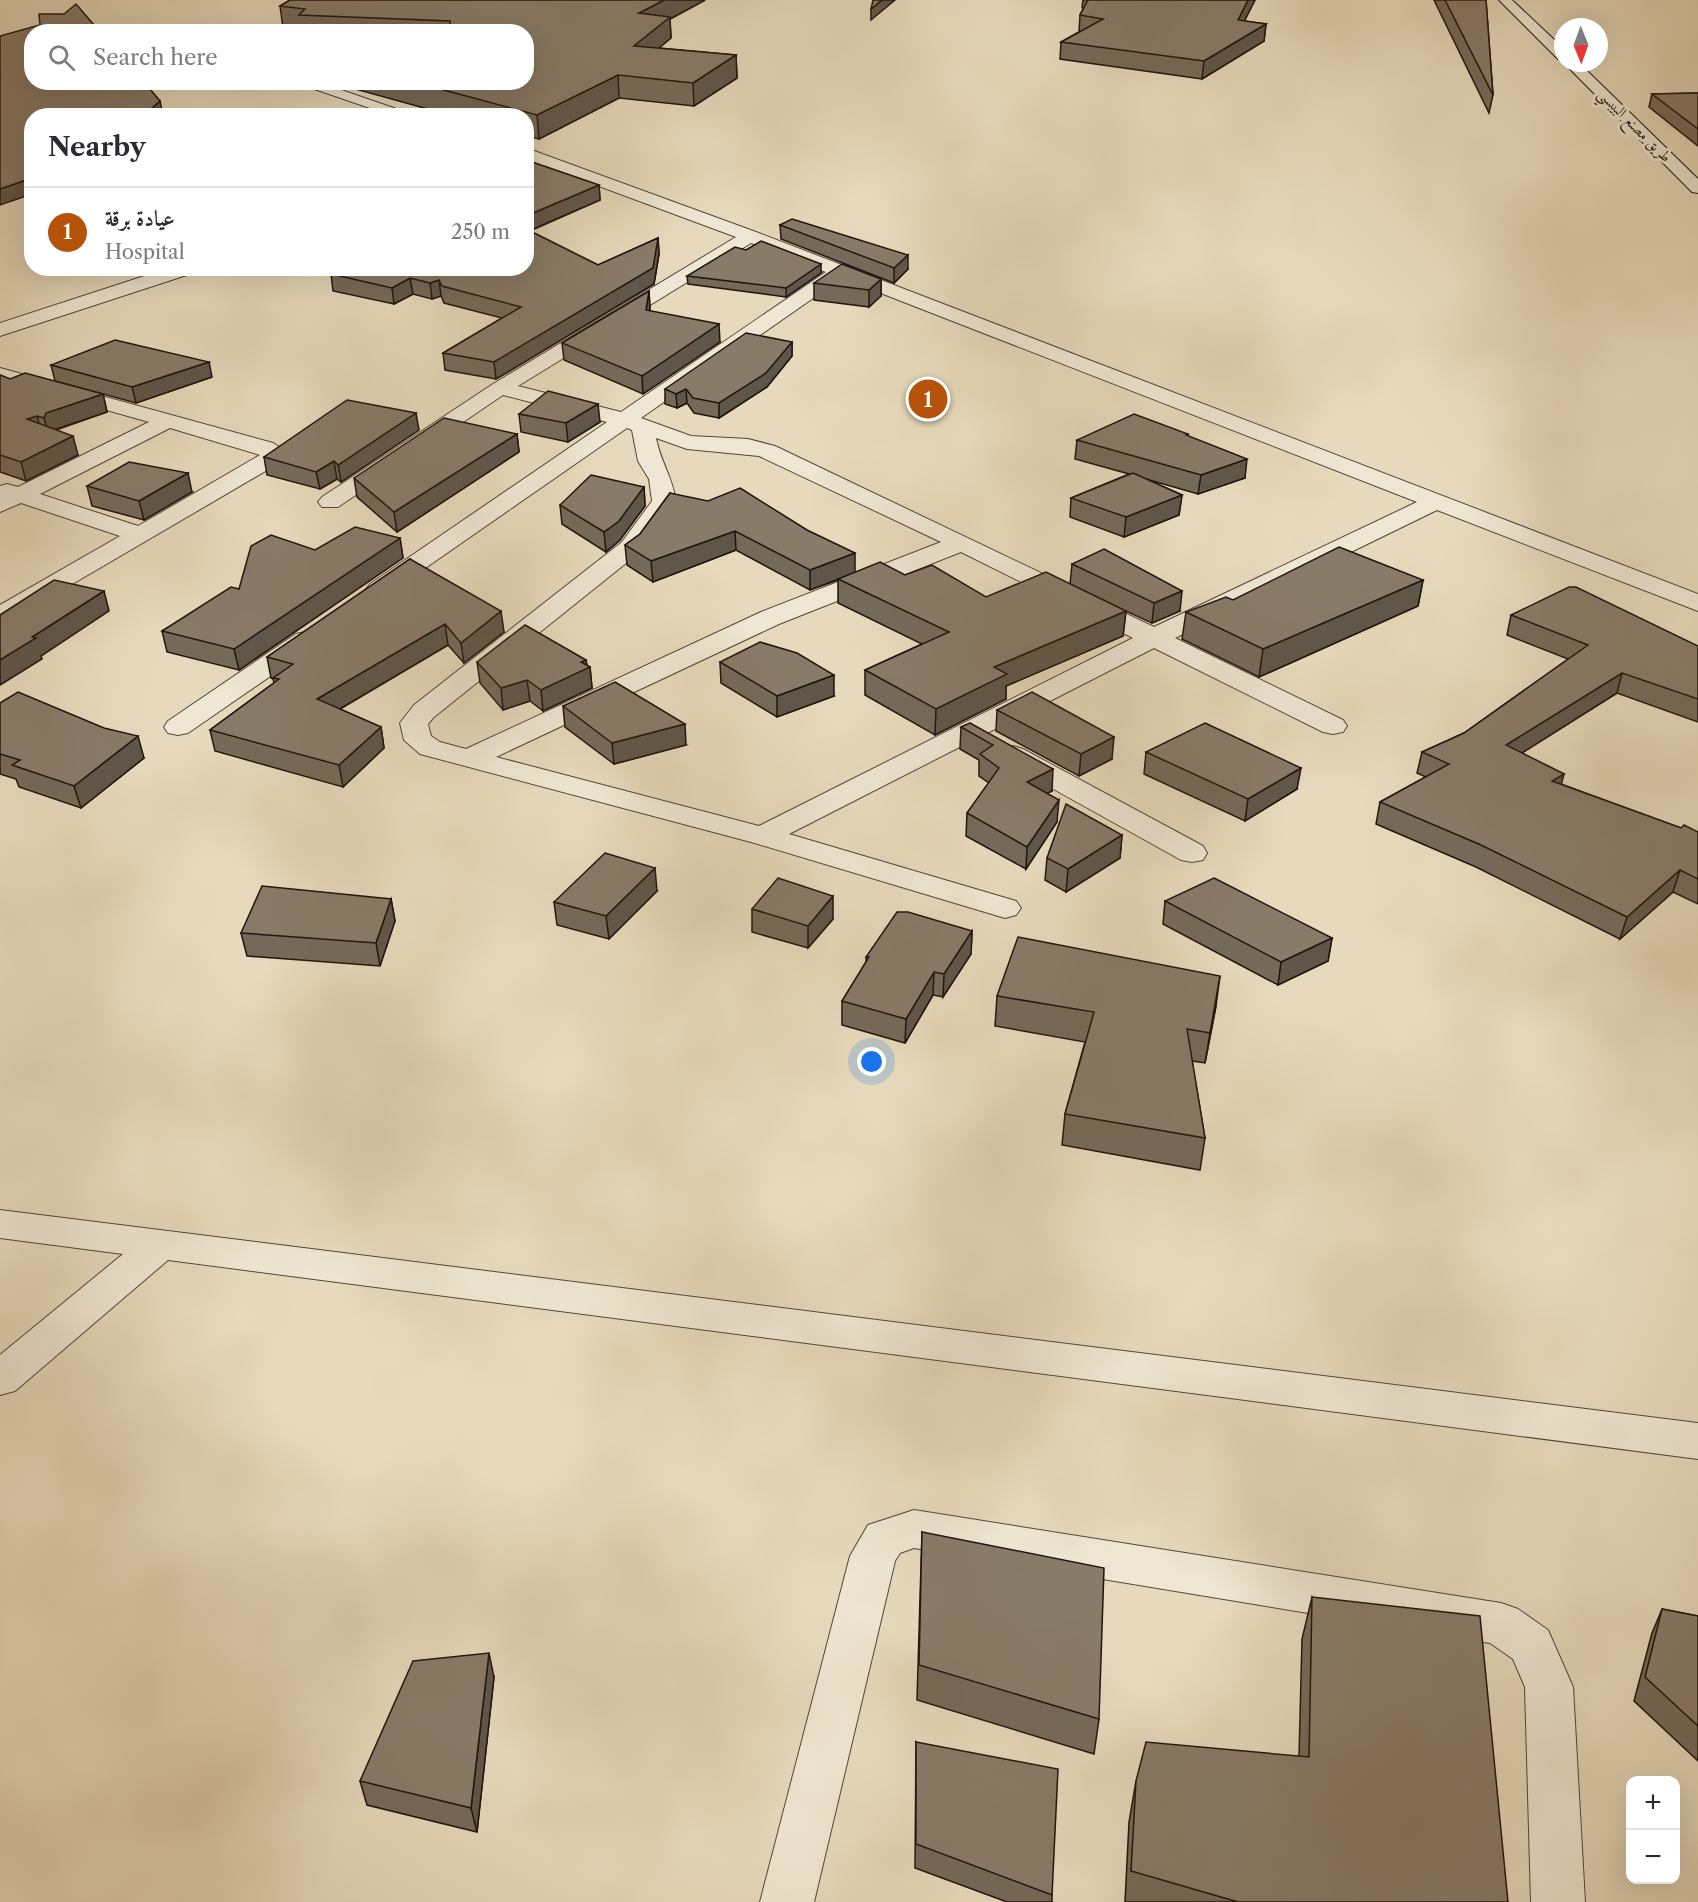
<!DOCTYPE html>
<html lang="en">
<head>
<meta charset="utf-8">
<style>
	:root { --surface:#fff; --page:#f2f2f3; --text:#2b2b33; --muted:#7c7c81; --line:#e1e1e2; --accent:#b45309 }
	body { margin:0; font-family:"Libre Caslon Text",Amiri,serif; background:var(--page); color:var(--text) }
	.controls { position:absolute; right:18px; bottom:18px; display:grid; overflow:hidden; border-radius:12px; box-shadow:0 6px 24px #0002 }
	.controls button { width:54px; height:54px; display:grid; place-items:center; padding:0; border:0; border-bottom:2px solid var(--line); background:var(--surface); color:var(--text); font:30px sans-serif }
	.compass { position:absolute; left:1554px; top:18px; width:54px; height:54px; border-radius:50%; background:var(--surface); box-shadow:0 6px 24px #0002; rotate:179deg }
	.you { position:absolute; left:872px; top:1062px; width:21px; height:21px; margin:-15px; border:4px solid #fff; border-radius:50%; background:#1a73e8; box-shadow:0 0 0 9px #1a73e833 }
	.badge { display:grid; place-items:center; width:39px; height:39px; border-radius:50%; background:var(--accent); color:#fff; font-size:20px; font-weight:700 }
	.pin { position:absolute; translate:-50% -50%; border:3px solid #fff; box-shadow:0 2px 6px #0006 }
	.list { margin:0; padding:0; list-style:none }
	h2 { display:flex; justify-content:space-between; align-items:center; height:78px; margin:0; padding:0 24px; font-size:26px }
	h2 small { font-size:20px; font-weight:400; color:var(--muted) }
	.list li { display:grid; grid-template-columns:39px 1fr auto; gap:18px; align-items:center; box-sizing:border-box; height:90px; padding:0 24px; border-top:2px solid var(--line) }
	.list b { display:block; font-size:22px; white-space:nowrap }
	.list p { margin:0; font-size:20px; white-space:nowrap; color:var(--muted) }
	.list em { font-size:20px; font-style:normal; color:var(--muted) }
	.icon { flex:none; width:33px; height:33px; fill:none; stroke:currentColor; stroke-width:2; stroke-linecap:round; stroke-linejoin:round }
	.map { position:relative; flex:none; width:1698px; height:1902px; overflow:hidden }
	.search { position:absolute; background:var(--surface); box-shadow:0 6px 24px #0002; left:24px; top:24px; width:510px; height:66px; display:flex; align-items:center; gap:15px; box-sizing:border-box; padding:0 21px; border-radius:24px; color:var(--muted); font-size:22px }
	.panel { position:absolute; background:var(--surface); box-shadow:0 6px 24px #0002; left:24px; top:108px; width:510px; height:168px; border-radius:24px }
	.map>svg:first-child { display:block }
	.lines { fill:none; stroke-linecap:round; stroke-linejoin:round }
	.street-casing { stroke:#52463a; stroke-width:2 }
	.secondary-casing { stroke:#21140f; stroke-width:2 }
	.street { fill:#efe7d3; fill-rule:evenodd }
	.secondary { fill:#efe7d3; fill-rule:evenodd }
	.wall { fill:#756a5a; stroke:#21140f; stroke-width:1.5 }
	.shaded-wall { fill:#5f564a; stroke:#21140f; stroke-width:1.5 }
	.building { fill:#887b69; stroke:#21140f; stroke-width:1.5 }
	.labels { text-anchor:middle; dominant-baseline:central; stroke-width:6; stroke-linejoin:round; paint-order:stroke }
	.far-street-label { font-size:15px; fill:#21140f; stroke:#efe7d3 }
</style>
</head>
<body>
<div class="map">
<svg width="1698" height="1902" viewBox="0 0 1698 1902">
	<rect width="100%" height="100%" fill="#e7dabc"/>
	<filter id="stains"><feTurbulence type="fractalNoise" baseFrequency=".00333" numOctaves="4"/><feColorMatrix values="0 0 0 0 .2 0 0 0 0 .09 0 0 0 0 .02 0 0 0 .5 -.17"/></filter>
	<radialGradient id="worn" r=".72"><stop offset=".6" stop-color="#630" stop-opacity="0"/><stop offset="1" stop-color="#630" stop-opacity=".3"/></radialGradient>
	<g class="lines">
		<!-- street casing -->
		<g class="street-casing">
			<g id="street">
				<path d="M294,82H318L417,116H393Z"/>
				<path d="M526,148L756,232L1698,594V611L1437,510L1175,638L1343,720L1347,726L1343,732L1333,734L1323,732L1154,648L789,834L1016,901L1021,908L1016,915L1005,918L751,842L420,754L404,740L400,723L414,705L622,542L652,501L649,479L638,461L632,430L627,428L388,594L379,597L370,594L366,589L370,584L607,422L503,395L338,507H322L318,502L322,497L493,384L736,237L526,159ZM751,243L826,272L621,412L518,386ZM842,278L1417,502L1154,627L775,446L748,439L691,436L641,418ZM656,438L687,449L759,456L941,542L761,612L466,749L440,742L431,736L428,724L434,717L640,552L676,501C672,476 661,463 656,438ZM961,552L1133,638L759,826L496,757L779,624Z"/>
				<path d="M169,268H198L196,272L0,336V323Z"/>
				<path d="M0,368L273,443L281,448L284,457L281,462L9,621L0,624V605L120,536L21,503L0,512V486L7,484L18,487L149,422L0,380ZM170,428L260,455L138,526L40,494Z"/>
				<path d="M305,632L314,634L318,640L314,646L188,733L178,735L168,733L164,727L168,721L296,634Z"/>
				<path d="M1013,746L1023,749L1203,846L1207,853L1203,860L1192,862L1181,860L1003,761L999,755L1003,749Z"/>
				<path d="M0,1210L1698,1423V1459L168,1260L15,1391L0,1395V1355L123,1254L0,1238Z"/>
				<path d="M914,1510L1501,1603L1518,1609L1548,1630L1573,1687L1585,1902H1531L1525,1687L1513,1659L1490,1643L914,1548L900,1553L895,1561L814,1902H760L850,1556L868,1525Z"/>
			</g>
		</g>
		<!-- secondary casing -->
		<g class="secondary-casing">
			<g id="secondary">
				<path d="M1499,0H1512L1563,48V60L1558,59Z"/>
				<path d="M1564,63H1579L1698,179V193L1692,192Z"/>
			</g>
		</g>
		<!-- street -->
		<use href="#street" class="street"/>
		<!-- secondary -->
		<use href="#secondary" class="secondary"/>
	</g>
	<!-- wall -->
	<g class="wall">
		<path d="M290,0H705L670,19L671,38L659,48L736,55L737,78L694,106L619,98L539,139L526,136V116H453L348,87L347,82H526V32H302L301,30L283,28L280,6Z"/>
		<path d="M1083,0H1255L1244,21L1266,24L1264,41L1202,79L1060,59L1061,42L1079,32L1080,15L1083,9L1082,7Z"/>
		<path d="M1434,0H1486L1493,95L1489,113Z"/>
		<path d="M1698,93V146L1649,107L1652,94Z"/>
		<path d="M526,160L599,185L600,200L530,231L598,265L658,238L659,254L654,284L496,379L445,370L443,353L502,318L444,303L441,296L432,299L413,294L394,304L333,291L331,274L526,268Z"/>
		<path d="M780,225L908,269L894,283L781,239Z"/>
		<path d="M821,273L786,297L688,284L687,276Z"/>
		<path d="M881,279V296L869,307L814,300V283Z"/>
		<path d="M649,291L650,311L720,342L643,394L564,360L562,343Z"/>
		<path d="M792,342V356L767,387L719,418L694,413L687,403L677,408L665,404V389Z"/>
		<path d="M51,365L212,377L136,403L55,381Z"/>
		<path d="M0,375L10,379L103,394L107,412L56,430L78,455L26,481L0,472Z"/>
		<path d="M519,414L600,422L568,442L521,432Z"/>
		<path d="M419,430L341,482L337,479L320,489L267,475L264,457Z"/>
		<path d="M517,434L519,452L397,532L357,497L354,478Z"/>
		<path d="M1188,434V436L1245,478L1198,494L1146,479L1182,495L1179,515L1124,537L1070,517L1071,498L1129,474L1075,459L1077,440Z"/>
		<path d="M87,486L192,492L144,520L92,506Z"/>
		<path d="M644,487L645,506L620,540L606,552L562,524L560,505Z"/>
		<path d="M670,493L855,572L905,575L986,597L1070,584L1072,564L1180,611L1152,623L1126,611L1123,636L1006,686V699L935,735L865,695V670L922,644L838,603V580L810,590L736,550L653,582L627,565L625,545L640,534Z"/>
		<path d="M400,538L403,558L239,670L167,652L162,631L315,550Z"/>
		<path d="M410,559L504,632L464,663L448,645L340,709L381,727L384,748L343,787L215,751L210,730L274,683L273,679L271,678L267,657Z"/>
		<path d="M1423,580L1418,606L1259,677L1182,639L1186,612L1233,600Z"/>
		<path d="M1511,615L1698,646V722L1617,693L1522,753L1564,774L1561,784L1681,828L1698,832V904L1673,892L1620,939L1476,867L1376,824L1380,802L1426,777L1417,773L1422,752L1464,733L1568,659L1507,635Z"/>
		<path d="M586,660L587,665L590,667L592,688L543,711L530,701L503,710L480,683L477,662Z"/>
		<path d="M720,662L834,696L777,717L721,683Z"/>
		<path d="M0,703L144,758L81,808L19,787L16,779L0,774Z"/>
		<path d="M563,706L686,745L614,764L565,727Z"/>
		<path d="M997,710L1112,759L1079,776L996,731Z"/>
		<path d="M970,723L1052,791L1047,793L1057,822L1026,869L966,836L967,813L989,783L979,776V760L960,749L961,727Z"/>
		<path d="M1146,752L1297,789L1245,821L1144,774Z"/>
		<path d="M1122,835L1120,858L1066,892L1045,880L1047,858Z"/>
		<path d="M657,891L609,939L557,925L554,902Z"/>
		<path d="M391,899L395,921L380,966L247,956L241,933Z"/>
		<path d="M1165,901L1332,938L1328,961L1278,985L1163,924Z"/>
		<path d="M752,909L833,919L808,948L752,932Z"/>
		<path d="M972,931L971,954L943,997L933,995L905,1043L842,1025V1001L866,962V957Z"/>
		<path d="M997,996L1216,1006L1205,1063L1192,1061L1205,1138L1200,1170L1062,1145L1065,1114L1085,1042L995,1026Z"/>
		<path d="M922,1532L1099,1719L1094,1754L917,1700Z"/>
		<path d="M1312,1597L1508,1902H1125L1129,1822L1136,1781L1299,1756L1302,1639Z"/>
		<path d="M1662,1609L1698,1616V1761L1634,1701L1652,1633Z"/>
		<path d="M494,1677L477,1832L367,1805L360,1781Z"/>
		<path d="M916,1742L1052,1895V1902H1007L915,1868Z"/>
	</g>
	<!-- shaded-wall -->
	<g class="shaded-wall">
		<path d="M664,0H705L670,19L671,38L635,68L634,46L639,13Z"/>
		<path d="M882,0H895L871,20V9Z"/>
		<path d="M1248,0H1255L1236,38L1238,20Z"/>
		<path d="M1266,24L1264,41L1202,79L1204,61Z"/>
		<path d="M736,55L737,78L694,106L693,83Z"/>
		<path d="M618,75L619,98L539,139L537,115Z"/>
		<path d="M160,101L163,115L162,116H143Z"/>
		<path d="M32,178V194L0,205V189Z"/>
		<path d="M599,185L600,200L526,232V216Z"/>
		<path d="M658,238L659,254L654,284L496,379L494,362Z"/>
		<path d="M908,255V269L894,283V268Z"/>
		<path d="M821,264V273L786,297V288Z"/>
		<path d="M410,278L413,294L394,304L392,288Z"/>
		<path d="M881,279V296L869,307V290Z"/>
		<path d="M439,280L441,296L432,299L430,283Z"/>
		<path d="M649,291L650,308L647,327L646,310Z"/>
		<path d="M719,324L720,342L643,394L642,376Z"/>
		<path d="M792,342V356L767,387L719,418V403Z"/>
		<path d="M209,362L212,377L136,403L132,387Z"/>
		<path d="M686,389L687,403L677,408L676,394Z"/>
		<path d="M103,394L107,412L50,431L49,436L44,418L46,413Z"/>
		<path d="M598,404L600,422L568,442L566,423Z"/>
		<path d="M416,413L419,430L341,482L338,465Z"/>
		<path d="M37,416L42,434L27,419Z"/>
		<path d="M517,434L519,452L397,532L394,512Z"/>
		<path d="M73,436L78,455L26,481L21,462Z"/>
		<path d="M1247,459L1245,478L1198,494L1201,475Z"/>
		<path d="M334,461L337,479L320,489L316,472Z"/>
		<path d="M188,473L192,492L144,520L139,501Z"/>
		<path d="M644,487L645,506L620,540L606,552L604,532Z"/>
		<path d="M1182,495L1179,515L1124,537L1126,517Z"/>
		<path d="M735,531L736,550L653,582L651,561Z"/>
		<path d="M400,538L403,558L239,670L234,649Z"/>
		<path d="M855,553V573L810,590V570Z"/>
		<path d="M1423,580L1418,606L1259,677L1263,649Z"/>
		<path d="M104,591L109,611L41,656L42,659L0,685V660L32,637Z"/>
		<path d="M1182,591L1180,611L1152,623L1154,603Z"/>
		<path d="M501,611L504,632L464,663L461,643Z"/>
		<path d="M1126,611L1123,636L1006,686V699L935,735L936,709L994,667Z"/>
		<path d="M445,624L448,645L321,720L317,699Z"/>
		<path d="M586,660L587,668L590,667L592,688L543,711L541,690L581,662Z"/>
		<path d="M1622,673L1617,693L1501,766L1506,745Z"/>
		<path d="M834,675V696L777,717V696Z"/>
		<path d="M527,680L530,701L503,710L501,688Z"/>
		<path d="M685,724L686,745L614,764L612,743Z"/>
		<path d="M381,727L384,748L343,787L339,765Z"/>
		<path d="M138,736L144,758L81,808L74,786Z"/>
		<path d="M1114,737L1112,759L1079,776L1081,754Z"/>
		<path d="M1301,768L1297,789L1245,821L1248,799Z"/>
		<path d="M1053,769L1052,791L1026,804L1027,782Z"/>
		<path d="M1564,774L1558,796L1552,781Z"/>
		<path d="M1059,800L1057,822L1026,869L1027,847Z"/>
		<path d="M1122,835L1120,858L1066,892L1068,869Z"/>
		<path d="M655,868L657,891L609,939L606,916Z"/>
		<path d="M1680,870L1673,892L1620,939L1627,917Z"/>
		<path d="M833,896V919L808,948V926Z"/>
		<path d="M391,899L395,921L380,966L376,943Z"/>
		<path d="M972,931L971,954L943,997L944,974Z"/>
		<path d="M1332,938L1328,961L1278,985L1281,962Z"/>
		<path d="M934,972L933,995L905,1043L906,1019Z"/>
		<path d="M1220,976L1216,1006L1205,1063L1210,1033Z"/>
		<path d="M489,1653L494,1677L477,1832L471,1808Z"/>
	</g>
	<!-- building -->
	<g class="building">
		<path d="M290,0H664L639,13L670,17L634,46L736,55L693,83L618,75L537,115L414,82H526V32H450V21L299,15L305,9L280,6Z"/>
		<path d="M873,0H882L871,9Z"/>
		<path d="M1088,0H1248L1238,20L1266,24L1204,61L1061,42L1103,19L1080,15Z"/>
		<path d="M1445,0H1486L1493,95Z"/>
		<path d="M76,4L100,32H32V82H144L160,101L143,116H32V178L0,189V36L40,25L39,14H64Z"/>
		<path d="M1698,93V129L1652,94Z"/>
		<path d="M526,160L599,185L526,216Z"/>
		<path d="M792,219L908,255L894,268L780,225Z"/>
		<path d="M526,229L598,265L658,238L653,268L494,362L443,353L521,307L442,286L439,280L430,283L410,278L392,288L331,274L342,268H526Z"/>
		<path d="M761,241L821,264L786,288L687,276L735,247L746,250Z"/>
		<path d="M842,264L881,279L869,290L814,283Z"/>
		<path d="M649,291L646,310L719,324L642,376L562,343Z"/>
		<path d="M746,333L792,342L766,373L719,403L693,398L686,389L676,394L665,389Z"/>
		<path d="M115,340L209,362L132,387L51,365Z"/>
		<path d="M25,373L103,394L46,413L44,418L37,416L27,419L73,436L21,462L0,455V375L10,379Z"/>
		<path d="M548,391L598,404L566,423L519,414Z"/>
		<path d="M347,400L416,413L338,465L334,461L316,472L264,457Z"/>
		<path d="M1134,414L1188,434L1186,435L1247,459L1201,475L1077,440Z"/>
		<path d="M444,418L517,434L394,512L354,478Z"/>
		<path d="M129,462L188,473L139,501L87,486Z"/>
		<path d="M1133,473L1182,495L1126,517L1071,498Z"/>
		<path d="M591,475L644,487L619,521L604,532L560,505Z"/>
		<path d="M740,488L807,530L855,553L810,570L735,531L651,561L625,545L640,534L670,493L708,501Z"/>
		<path d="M355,527L400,538L234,649L162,631L231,587L239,589L251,546L271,535L315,550Z"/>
		<path d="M1339,547L1423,580L1263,649L1186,612L1226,597L1233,600Z"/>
		<path d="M1104,549L1182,591L1154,603L1072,564Z"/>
		<path d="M410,559L501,611L461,643L445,624L317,699L381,727L339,765L210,730L279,679L273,678L293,664L267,657Z"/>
		<path d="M880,562L905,575L932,565L986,597L1046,572L1126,611L994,667L1007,674L936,709L865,670L949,632L838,579Z"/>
		<path d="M54,580L104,591L32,637L36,638L0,660V615Z"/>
		<path d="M1569,587H1576L1698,646V699L1622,673L1506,745L1564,774L1552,781L1681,828L1684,825L1698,832V879L1680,870L1627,917L1481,845L1380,802L1449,764L1422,752L1464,733L1588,645L1511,615Z"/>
		<path d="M525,625L586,660L581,662L590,667L541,690L527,680L501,688L477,662Z"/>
		<path d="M760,642L797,653L834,675L777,696L720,662Z"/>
		<path d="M615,682L685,724L612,743L563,706Z"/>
		<path d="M18,692L104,728L138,736L74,786L12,765L20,760L0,754V703Z"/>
		<path d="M1032,692L1114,737L1081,754L997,710Z"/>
		<path d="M970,723L1053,769L1027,782L1059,800L1027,847L967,813L999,768L980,754L993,745L961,727Z"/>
		<path d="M1205,723L1301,768L1248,799L1146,752Z"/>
		<path d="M1066,804L1122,835L1068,869L1047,858Z"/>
		<path d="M605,853L655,868L606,916L554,902Z"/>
		<path d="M778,878L833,896L808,926L752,909Z"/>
		<path d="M1214,878L1332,938L1281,962L1165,901Z"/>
		<path d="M262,886L391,899L376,943L241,933Z"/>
		<path d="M897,912H908L972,931L944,974L934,972L906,1019L842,1001L869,957H866Z"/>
		<path d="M1018,937L1220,976L1210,1033L1187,1029L1205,1138L1065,1114L1094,1012L997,996Z"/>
		<path d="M922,1532L1104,1568L1099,1719L919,1665Z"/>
		<path d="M1312,1597L1480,1616L1508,1902H1238L1131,1871L1136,1781L1146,1742L1309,1757Z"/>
		<path d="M1662,1609L1698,1616V1726L1645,1677Z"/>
		<path d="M489,1653L471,1808L360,1781L413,1661Z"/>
		<path d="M916,1742L1058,1769L1052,1895L916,1844Z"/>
	</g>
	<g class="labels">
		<!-- far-street labels -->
		<g class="far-street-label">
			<text transform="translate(1635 125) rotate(45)">طريق مصنع البيبسي</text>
		</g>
	</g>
	<rect width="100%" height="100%" filter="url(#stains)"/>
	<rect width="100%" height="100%" fill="url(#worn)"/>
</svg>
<div class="controls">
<button>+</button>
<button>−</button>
</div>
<svg class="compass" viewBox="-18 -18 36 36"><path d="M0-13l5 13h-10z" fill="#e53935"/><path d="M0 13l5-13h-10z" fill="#7c7c81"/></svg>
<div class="you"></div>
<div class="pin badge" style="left:928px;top:399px">1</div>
<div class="search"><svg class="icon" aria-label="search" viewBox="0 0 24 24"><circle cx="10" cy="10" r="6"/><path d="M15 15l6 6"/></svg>Search here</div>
<section class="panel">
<h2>Nearby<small></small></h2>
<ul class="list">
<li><span class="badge">1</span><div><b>عيادة برقة</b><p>Hospital</p></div><em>250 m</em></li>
</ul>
</section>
</div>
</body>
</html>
